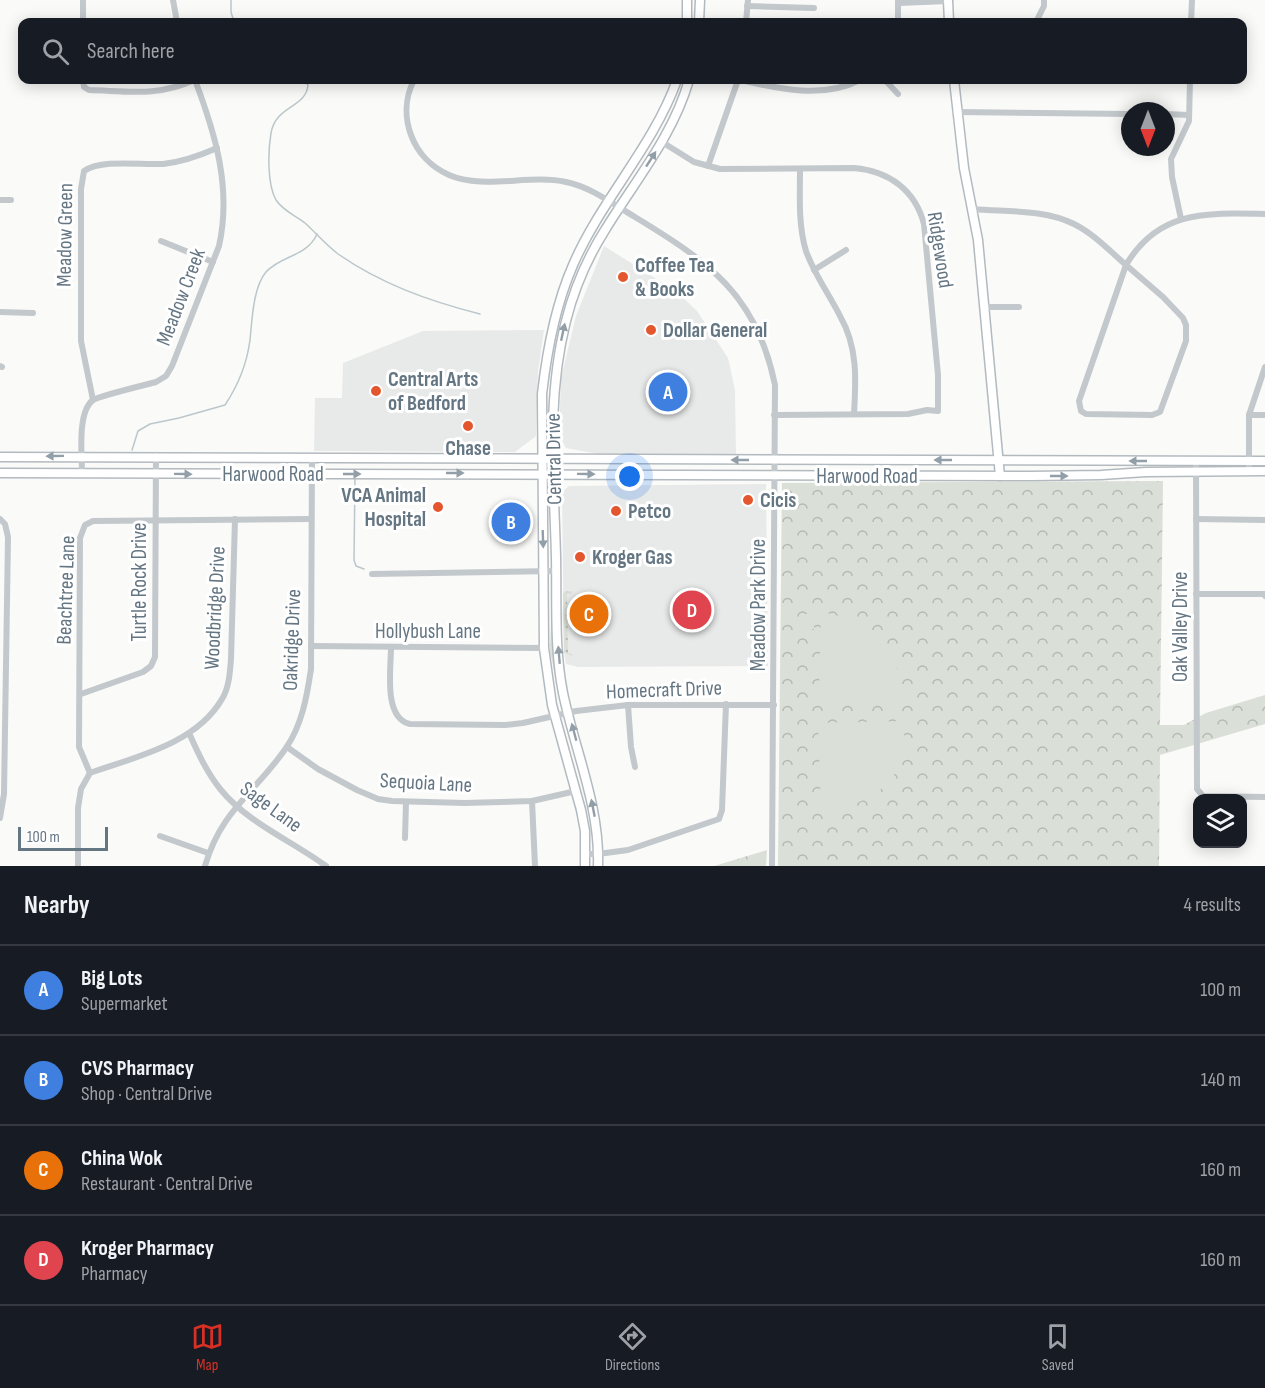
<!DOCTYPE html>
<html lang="en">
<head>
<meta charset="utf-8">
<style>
	:root { --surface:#171b24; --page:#20242c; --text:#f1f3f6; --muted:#9ea1a6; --line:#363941; --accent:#d93025 }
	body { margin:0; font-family:"Sofia Sans Condensed",sans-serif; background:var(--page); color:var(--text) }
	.controls { position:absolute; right:18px; bottom:18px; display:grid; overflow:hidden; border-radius:12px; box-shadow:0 3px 15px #0003 }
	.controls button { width:54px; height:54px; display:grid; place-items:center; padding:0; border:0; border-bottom:2px solid var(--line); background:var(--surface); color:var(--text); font:30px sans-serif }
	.compass { position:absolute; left:1121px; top:102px; width:54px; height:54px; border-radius:50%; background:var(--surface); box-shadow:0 3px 15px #0003; rotate:180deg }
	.scale { position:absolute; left:18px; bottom:15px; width:90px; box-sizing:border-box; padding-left:6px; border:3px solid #657683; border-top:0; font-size:16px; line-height:21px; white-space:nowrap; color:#657683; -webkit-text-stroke:4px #fff; paint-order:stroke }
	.you { position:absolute; left:630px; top:477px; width:21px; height:21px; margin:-15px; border:4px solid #fff; border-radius:50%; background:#1a73e8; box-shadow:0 0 0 9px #1a73e833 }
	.badge { display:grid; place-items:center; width:39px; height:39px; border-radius:50%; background:var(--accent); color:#fff; font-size:20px; font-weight:700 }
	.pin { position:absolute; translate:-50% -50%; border:3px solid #fff; box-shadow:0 2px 6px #0006 }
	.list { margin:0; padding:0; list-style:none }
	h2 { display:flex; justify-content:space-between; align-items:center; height:78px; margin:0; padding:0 24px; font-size:26px }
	h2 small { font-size:20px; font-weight:400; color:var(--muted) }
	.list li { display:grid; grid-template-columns:39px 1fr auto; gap:18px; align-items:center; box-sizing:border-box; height:90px; padding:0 24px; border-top:2px solid var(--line) }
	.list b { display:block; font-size:22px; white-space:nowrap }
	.list p { margin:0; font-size:20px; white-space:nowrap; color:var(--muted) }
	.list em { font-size:20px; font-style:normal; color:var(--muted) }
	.icon { flex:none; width:33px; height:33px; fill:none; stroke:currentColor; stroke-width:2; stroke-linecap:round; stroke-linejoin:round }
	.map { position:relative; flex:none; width:1265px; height:866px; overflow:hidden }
	.search { position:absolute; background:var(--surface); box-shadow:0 3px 15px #0003; left:18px; right:18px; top:18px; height:66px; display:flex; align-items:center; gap:15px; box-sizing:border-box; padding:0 21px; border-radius:12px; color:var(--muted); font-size:22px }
	.sheet { height:438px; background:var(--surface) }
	nav { display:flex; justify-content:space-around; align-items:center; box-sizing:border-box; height:84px; border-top:2px solid var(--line); background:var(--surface); font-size:16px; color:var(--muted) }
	nav a { display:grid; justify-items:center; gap:3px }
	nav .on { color:var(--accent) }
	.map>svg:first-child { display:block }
	.built { fill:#e8e9e9 }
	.grass { fill:url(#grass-dots) }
	.park { fill:url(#park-crowns) }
	.pitch { fill:#dadfd7 }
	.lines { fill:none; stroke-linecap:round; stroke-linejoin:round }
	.stream { stroke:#bbc7cb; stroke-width:1.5 }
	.secondary-casing { stroke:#b3babf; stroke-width:11 }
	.street { stroke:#c3c8cc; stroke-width:6 }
	.secondary { stroke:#fff; stroke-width:8 }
	.oneway { fill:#939fa8 }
	.poi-dot { fill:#e4572e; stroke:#fff; stroke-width:2 }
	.labels { text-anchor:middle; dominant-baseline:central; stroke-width:6; stroke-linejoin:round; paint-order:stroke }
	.street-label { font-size:21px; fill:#657683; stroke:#fff }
	.poi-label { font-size:21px; font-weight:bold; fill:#657683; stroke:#fff; text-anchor:start }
</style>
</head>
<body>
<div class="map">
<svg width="1265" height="866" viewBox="0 0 1265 866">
	<defs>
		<pattern id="grass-dots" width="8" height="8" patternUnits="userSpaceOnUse" patternTransform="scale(1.5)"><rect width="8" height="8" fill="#dadfd7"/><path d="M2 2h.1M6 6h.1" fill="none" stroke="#b4b9b4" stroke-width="1.8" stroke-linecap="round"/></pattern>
		<pattern id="park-crowns" width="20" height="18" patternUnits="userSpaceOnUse" patternTransform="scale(1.5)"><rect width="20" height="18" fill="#dadfd7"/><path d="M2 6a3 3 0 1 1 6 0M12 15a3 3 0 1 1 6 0" fill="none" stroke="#b4b9b4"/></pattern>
	</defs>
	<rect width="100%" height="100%" fill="#fafaf8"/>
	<!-- built -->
	<g class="built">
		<path d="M604,246L677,292L697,311L728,358L735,390L736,454H598L566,448L559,435L561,378L576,316Z"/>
		<path d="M544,330L538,372L536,436L515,452L314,451L315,398H342L343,363L423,331Z"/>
		<path d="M766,484L768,666L578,667L566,664L564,652L562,492L569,486Z"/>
	</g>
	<!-- grass -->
	<g class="grass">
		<path d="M572,591V594H567L568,653L572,654V656L564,652L563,594L564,592Z"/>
		<path d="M552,595L562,703L561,705L550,651Z"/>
	</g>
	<!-- park -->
	<g class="park">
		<path d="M1163,481L1160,725H1184L1206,713L1265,695V724L1160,755L1159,866H778L782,483Z"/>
		<path d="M767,850L766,866H714Z"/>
	</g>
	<!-- pitch -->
	<g class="pitch">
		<path d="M821,612C869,620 900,650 904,699L819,698Z"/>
		<rect x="801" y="614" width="13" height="15"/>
		<path d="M904,721C904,731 905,743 903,753C895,791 857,809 821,809L818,723Z"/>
	</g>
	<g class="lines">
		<!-- stream -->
		<g class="stream">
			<path d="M231,0V12L234,22"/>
			<path d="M302,80L308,85C306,108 276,105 271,133C268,151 267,184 276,200C283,211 295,215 305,223C316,233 326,245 338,254C381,284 429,301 480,314"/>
			<path d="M132,450L138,431L150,424L179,418L225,405C237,387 247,363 250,340C252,321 253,287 266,272C281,255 307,257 317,234"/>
			<path d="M355,476L354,560L356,566L364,569"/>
		</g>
		<!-- secondary casing -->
		<g class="secondary-casing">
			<g id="secondary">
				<path d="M948,0L949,22"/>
				<path d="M687,22V0"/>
				<path d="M699,22L700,0"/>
				<path d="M954,80L964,168L978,240L1000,476"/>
				<path d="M0,457L1265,461"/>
				<path d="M0,473L1031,476L1101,475L1146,472L1265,471"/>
				<path d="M585,866V831L581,810L552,705L544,648L542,394C547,350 555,306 573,265C601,200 653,147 677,80"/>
				<path d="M598,866C600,806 575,751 563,693C554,648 557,602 556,557C554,478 546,399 566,321C574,289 588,257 605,230C635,181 673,136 689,80"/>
			</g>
		</g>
		<!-- street -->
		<g class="street">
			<path d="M173,0L177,22"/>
			<path d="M899,3L948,1"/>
			<path d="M747,6L814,8"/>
			<path d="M1037,20L1044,6V0"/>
			<path d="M83,22V0"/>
			<path d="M746,22L748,0"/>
			<path d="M898,22V1"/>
			<path d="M1191,22L1192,0"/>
			<path d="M83,80L84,87L89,90C127,91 158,97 194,80"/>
			<path d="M414,80C396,115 412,159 449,175C483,190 529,174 566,182C591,187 613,204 635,217C709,262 757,295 775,385L772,866"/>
			<path d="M741,80C779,89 823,99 860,80"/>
			<path d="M885,80L898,94"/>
			<path d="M956,112L1130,114"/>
			<path d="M1166,114L1189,115"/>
			<path d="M662,142L694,162L720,169L854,168C889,171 915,190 924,224L938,375V411L927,410L908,414L774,415"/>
			<path d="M708,166L738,80"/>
			<path d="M800,169C800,195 798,225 806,251C814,274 829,294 840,316C858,347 856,380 854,414"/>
			<path d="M0,200H11"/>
			<path d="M973,209C1006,212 1044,209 1074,224C1094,234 1110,251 1126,265C1159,209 1208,213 1265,214"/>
			<path d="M1181,219L1172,177L1171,159L1189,121L1190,80"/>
			<path d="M161,241L213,262"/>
			<path d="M1126,265L1163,297L1183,318L1186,325V341L1160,412L1152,415L1086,414L1081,411L1079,401Z"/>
			<path d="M814,270L846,250"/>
			<path d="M984,307H1019"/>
			<path d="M0,312L33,313"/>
			<path d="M0,366L2,367"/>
			<path d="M93,400L81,341V189L84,171C102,159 140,165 163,164C182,162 199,156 217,148"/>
			<path d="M1249,415H1265"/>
			<path d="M1196,461L1197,789L1203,796L1265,797"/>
			<path d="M1249,471V415L1265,367"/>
			<path d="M82,473C82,455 77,412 93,400C99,396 145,385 156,382L166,376L172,366L219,246C232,188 215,133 195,80"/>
			<path d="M0,519L5,524L8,537L4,794L0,818"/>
			<path d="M1196,519L1265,520"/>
			<path d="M372,574L556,571"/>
			<path d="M1196,594H1264L1265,596"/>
			<path d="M311,646L544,648"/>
			<path d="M391,647C391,669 383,718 410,724L505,725L523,723L576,711L628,705H774"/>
			<path d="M81,694L143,672L151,666L155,657L156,456"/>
			<path d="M628,705L631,747L635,767"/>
			<path d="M189,733C198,753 207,773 221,790C248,823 292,841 326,866"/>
			<path d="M287,747L318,769L357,790L378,799L392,801L465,803L532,801L576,791"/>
			<path d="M90,773L79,747L80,538L85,525L93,521L311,519"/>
			<path d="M532,801L535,866"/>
			<path d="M160,836L208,853"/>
			<path d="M405,838L406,802"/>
			<path d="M585,854H598L628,850L719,819L722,810L726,704"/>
			<path d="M78,866V808L81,789L90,773C135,757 196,744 222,699C229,688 230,672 231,659L235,519"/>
			<path d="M205,866C221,810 256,792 286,748C302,725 307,696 311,669L312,457"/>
		</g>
		<!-- secondary -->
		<use href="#secondary" class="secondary"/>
	</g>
	<!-- one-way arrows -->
	<defs><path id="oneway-solid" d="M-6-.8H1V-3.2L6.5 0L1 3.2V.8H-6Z" transform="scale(1.5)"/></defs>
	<g class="oneway">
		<use href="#oneway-solid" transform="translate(651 159) rotate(-57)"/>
		<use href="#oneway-solid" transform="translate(563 332) rotate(-78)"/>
		<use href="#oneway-solid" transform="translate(55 456) rotate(179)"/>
		<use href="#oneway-solid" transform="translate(740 460) rotate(180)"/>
		<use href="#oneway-solid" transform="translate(943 460) rotate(-180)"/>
		<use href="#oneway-solid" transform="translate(1138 461) rotate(-180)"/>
		<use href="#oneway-solid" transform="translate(455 473)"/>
		<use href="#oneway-solid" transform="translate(183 474) rotate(1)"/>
		<use href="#oneway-solid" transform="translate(352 474)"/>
		<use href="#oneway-solid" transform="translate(586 474) rotate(1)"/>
		<use href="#oneway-solid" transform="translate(1059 476)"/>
		<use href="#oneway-solid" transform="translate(543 539) rotate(88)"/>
		<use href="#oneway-solid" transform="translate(559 655) rotate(-95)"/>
		<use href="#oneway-solid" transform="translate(574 732) rotate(-105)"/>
		<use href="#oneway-solid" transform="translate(593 808) rotate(-101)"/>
	</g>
	<!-- markers -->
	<g class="poi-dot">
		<circle cx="623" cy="277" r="6"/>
		<circle cx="651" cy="330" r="6"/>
		<circle cx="376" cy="391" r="6"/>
		<circle cx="468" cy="426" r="6"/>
		<circle cx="748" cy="500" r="6"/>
		<circle cx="438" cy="507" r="6"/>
		<circle cx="616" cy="511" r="6"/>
		<circle cx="580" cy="557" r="6"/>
	</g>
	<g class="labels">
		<!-- street labels -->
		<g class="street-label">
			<text transform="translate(65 235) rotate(-89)">Meadow Green</text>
			<text transform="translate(940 250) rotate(81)">Ridgewood</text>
			<text transform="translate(181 297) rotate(-69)">Meadow Creek</text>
			<text transform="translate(554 459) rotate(-91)">Central Drive</text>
			<text x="273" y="474">Harwood Road</text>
			<text x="867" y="476">Harwood Road</text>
			<text transform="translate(139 582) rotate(-90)">Turtle Rock Drive</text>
			<text transform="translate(66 590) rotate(-88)">Beachtree Lane</text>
			<text transform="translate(758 605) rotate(-90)">Meadow Park Drive</text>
			<text transform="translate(215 608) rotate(-87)">Woodbridge Drive</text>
			<text transform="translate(1180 627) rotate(-90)">Oak Valley Drive</text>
			<text x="428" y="631">Hollybush Lane</text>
			<text transform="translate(292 640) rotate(-88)">Oakridge Drive</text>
			<text transform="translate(664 690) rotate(-2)">Homecraft Drive</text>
			<text transform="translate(426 783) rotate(3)">Sequoia Lane</text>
			<text transform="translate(271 807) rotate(36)">Sage Lane</text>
		</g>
		<!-- poi labels -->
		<g class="poi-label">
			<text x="635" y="265">Coffee Tea<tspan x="635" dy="24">&amp; Books</tspan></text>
			<text x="663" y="330">Dollar General</text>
			<text x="388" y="379">Central Arts<tspan x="388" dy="24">of Bedford</tspan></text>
			<text x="468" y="448" text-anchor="middle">Chase</text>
			<text x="426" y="495" text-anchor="end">VCA Animal<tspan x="426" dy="24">Hospital</tspan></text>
			<text x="760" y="500">Cicis</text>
			<text x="628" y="511">Petco</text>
			<text x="592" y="557">Kroger Gas</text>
		</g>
	</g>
</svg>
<div class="controls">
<button><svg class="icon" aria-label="layers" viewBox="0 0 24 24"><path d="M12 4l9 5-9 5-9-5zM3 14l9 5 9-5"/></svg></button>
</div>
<svg class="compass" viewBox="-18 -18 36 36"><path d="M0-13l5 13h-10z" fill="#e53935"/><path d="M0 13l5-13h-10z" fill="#9ea1a6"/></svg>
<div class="scale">100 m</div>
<div class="you"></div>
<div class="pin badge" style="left:668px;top:392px;background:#3f7fe0">A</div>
<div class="pin badge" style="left:511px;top:522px;background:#3f7fe0">B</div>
<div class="pin badge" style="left:589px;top:614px;background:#e8710a">C</div>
<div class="pin badge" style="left:692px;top:610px;background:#e0444e">D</div>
<div class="search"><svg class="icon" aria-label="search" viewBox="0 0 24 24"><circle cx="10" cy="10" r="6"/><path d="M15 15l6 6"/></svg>Search here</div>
</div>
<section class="sheet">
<h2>Nearby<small>4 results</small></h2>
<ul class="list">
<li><span class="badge" style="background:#3f7fe0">A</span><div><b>Big Lots</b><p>Supermarket</p></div><em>100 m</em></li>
<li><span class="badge" style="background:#3f7fe0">B</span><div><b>CVS Pharmacy</b><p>Shop · Central Drive</p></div><em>140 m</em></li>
<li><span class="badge" style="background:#e8710a">C</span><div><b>China Wok</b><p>Restaurant · Central Drive</p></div><em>160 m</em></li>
<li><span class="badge" style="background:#e0444e">D</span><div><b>Kroger Pharmacy</b><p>Pharmacy</p></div><em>160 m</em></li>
</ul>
</section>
<nav>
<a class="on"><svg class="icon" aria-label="map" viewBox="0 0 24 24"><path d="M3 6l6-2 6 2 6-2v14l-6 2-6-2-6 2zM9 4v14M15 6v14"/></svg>Map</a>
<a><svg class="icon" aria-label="directions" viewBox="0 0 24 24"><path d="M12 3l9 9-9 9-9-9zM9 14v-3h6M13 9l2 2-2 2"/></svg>Directions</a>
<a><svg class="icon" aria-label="saved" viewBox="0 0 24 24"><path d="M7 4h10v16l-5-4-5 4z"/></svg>Saved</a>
</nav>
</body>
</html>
